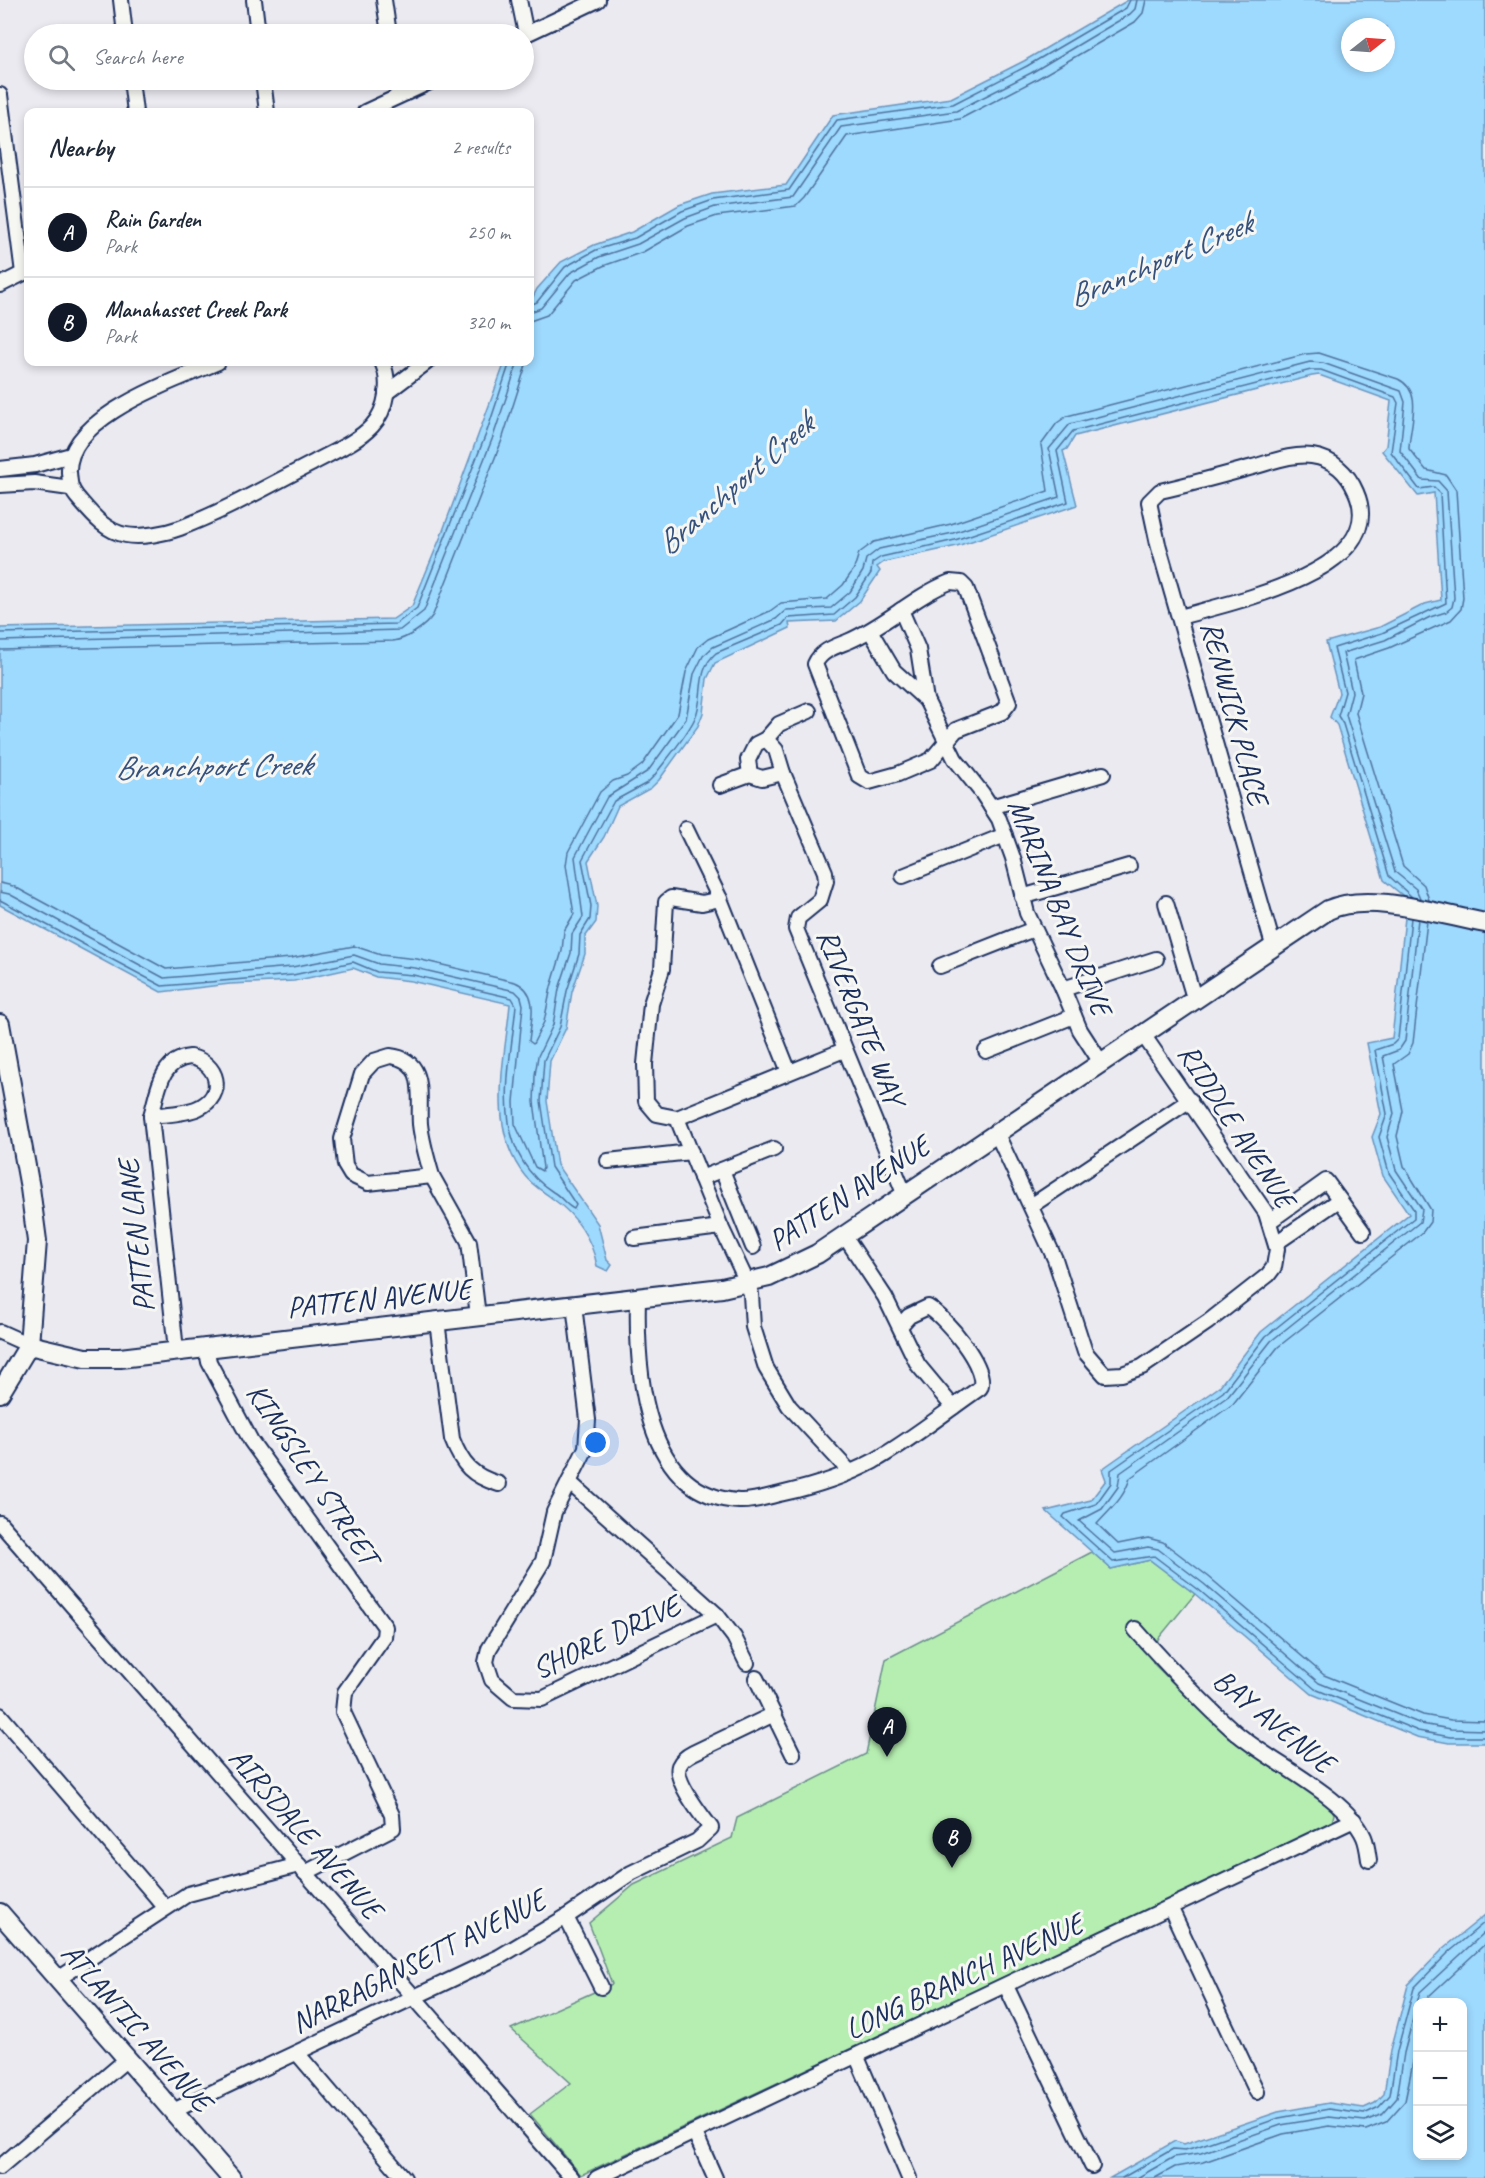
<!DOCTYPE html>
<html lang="en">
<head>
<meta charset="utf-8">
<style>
	:root { --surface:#fff; --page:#f6f6f7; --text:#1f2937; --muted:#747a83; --line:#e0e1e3; --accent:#111827 }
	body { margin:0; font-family:Caveat,sans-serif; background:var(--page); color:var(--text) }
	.controls { position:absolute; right:18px; bottom:18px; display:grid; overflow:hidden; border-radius:12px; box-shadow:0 3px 9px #0003 }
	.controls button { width:54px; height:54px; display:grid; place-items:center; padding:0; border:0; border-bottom:2px solid var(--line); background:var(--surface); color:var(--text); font:30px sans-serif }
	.compass { position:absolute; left:1341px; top:18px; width:54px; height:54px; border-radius:50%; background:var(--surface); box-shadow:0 3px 9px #0003; rotate:73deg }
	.you { position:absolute; left:596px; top:1443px; width:21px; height:21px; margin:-15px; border:4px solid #fff; border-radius:50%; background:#1a73e8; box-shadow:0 0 0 9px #1a73e833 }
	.badge { display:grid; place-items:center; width:39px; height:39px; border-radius:50%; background:var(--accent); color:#fff; font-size:20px; font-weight:700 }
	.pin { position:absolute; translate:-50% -50px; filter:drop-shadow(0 2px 3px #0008) }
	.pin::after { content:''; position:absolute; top:32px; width:21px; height:18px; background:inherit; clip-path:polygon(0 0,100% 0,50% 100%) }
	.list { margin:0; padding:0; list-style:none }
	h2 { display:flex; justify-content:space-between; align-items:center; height:78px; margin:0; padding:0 24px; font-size:26px }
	h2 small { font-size:20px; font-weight:400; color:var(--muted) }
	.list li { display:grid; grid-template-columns:39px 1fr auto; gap:18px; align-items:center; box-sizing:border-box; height:90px; padding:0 24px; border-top:2px solid var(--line) }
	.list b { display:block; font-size:22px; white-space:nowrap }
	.list p { margin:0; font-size:20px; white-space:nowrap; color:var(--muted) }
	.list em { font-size:20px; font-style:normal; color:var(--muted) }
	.icon { flex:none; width:33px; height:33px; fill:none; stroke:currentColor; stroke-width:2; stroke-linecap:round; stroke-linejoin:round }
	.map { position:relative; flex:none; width:1485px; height:2178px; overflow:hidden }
	.search { position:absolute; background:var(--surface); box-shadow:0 3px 9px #0003; left:24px; top:24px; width:510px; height:66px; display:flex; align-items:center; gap:15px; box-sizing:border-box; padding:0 21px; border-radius:33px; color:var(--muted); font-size:22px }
	.panel { position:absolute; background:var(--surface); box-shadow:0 3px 9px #0003; left:24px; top:108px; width:510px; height:258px; border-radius:12px }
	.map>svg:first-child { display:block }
	.green { fill:#b6eeb1; stroke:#688e88; stroke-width:1.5 }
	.water { fill:#9ed9fe; stroke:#6a95be; stroke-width:1.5; fill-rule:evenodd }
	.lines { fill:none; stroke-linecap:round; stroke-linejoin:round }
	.shore { stroke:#4f739e; stroke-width:1.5 }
	.street-casing { stroke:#1b2f5e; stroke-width:18 }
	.secondary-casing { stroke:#1b2f5e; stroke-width:22 }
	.street { stroke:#f6f6f2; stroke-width:14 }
	.secondary { stroke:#f6f6f2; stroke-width:18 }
	.labels { text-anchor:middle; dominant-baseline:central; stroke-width:6; stroke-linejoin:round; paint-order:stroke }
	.street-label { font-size:30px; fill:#1b2f5e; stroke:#f6f6f2 }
	.water-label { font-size:32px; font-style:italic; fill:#35517e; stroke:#f6f6f2 }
</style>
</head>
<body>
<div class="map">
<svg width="1485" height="2178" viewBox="0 0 1485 2178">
	<rect width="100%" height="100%" fill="#ebeaf1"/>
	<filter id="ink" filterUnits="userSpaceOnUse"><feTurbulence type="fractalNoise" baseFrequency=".0167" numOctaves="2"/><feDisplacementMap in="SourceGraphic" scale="12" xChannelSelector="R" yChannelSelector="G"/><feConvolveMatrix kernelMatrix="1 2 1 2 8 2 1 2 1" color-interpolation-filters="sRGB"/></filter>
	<g filter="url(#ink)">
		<!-- green -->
		<path class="green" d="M1092,1552L1111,1569L1150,1560L1195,1594L1158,1639L1153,1663L1228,1737L1330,1805L1334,1814L1332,1823L581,2175L530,2114L571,2083L511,2029L612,1984L589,1923L634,1885L732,1838L737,1818L866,1754L886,1659Z"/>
		<!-- water -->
		<g class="water">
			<path d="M1128,0H1485V1743H1449L1417,1737L1312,1694L1195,1594L1150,1560L1111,1569L1046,1511L1091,1500L1106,1480L1102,1469L1219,1387L1261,1332L1409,1214L1383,1176L1372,1137L1381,1114L1367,1043L1392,1038L1407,899L1384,880L1337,725L1330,717L1339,693L1326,642L1380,627L1425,604L1441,600L1434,493L1418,496L1382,451L1386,446L1391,401L1319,375L1312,376L1075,436L1067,449L1063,451L1077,505L957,546L884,562L877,567L880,571L860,601L836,621L789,623L790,628L715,663L707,679L703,713L698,726L659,780L651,788L618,806L604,837L588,861L597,906L596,922L585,937V954L572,992L566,1028L550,1061L547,1101L557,1165L598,1224L607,1260L612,1265L608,1271L597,1266C592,1239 576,1215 553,1199C544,1192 533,1186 525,1176C486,1128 505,1060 510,1004L411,981L376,977L353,968L294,981L230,984L161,992L0,905V628L393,619L412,606L441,536L505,362H530V303L537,289L561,262L594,245L632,232L679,205L712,194L786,185L833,115L951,98L1024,61ZM1350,27H1386V63H1350Z"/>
			<path d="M1485,1915V2178H1110L1175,2141L1184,2144L1278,2112L1329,2103L1364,2108L1375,2103L1384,2094L1391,2050L1408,1985L1444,1948ZM1418,2002H1462V2156H1418Z"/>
		</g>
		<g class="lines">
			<!-- shore -->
			<g class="shore">
				<path d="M530,305L537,302L565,267L596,250L635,238L682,211L713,200L789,190L837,120L953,104L1027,66L1126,8L1130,0"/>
				<path d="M530,312L541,308L570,273L599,257L638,244L685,218L715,207L793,197L841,127L956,111L1031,73L1130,14L1135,9L1137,0"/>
				<path d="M530,321L547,315L576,280L603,266L643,252L688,226L717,216L796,206L804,198L847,136L960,119L1035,80L1135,22L1143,13L1146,0"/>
				<path d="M0,633L396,624L417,608L486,434L510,362"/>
				<path d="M0,641L400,630L424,611L493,437L518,362"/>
				<path d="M0,650L393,641C407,639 425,627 433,615L502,440L527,362"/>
				<path d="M0,883L13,886L166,969L291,958L354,946L381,955L417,959L515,982C540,992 531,1020 529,1041L533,1044L544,1022L551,987L562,951L564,931L574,914L566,865L568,852L600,792L613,781L627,776L642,765L678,714L686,672L698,647L708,639L770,611L781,603L827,599L843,585L854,569L859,553L874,542L951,524L1048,491L1041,445L1057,423L1067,416L1306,354L1319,353L1398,379C1425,392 1409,426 1409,449L1426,470L1446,475L1456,490L1463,598L1461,609L1451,620L1389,648L1354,660L1361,693L1356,713L1403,866L1424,885L1429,900"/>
				<path d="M0,892L9,894L164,978L292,967L354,955L379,964L415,968L515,991L521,997L523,1005L514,1102L515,1124L535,1167L542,1171L543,1168L534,1102L535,1075L538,1056L553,1025L559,989L571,953L572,934L583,917L575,857L607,797L648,771L686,719L694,674L703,656L713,647L776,619L786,610L831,608L850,592L863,571L866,559L879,549L953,533L1059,497L1049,449L1070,424L1310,362L1323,363L1401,391L1405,402L1400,451L1422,480L1438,481L1447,491L1454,598L1452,607L1446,612L1430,617L1385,640L1343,653L1352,692L1346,715L1395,872L1416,889L1420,898"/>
				<path d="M0,900L162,986L293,975L353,962L377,972L413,975L512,998L516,1005C510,1071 487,1149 553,1192C561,1196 566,1206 574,1209L576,1205L551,1167L541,1101L544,1060L560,1027L567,991L579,954L580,935L590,919L591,906L582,860L614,801L647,783L654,776C667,758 685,739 695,718C705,696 695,671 716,653L782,625L788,618L834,615L855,597L871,573L872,563L881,557L955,540L1068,502L1057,451L1073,431L1311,370H1321L1395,397L1398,403L1391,452L1419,489L1434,487L1440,493L1446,603L1382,633L1334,648L1345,692L1338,716L1343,724L1389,876L1412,897"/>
				<path d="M1411,918L1398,1039L1393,1044L1375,1050L1387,1114L1379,1137L1389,1173L1414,1210V1218L1266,1336L1223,1392L1111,1470V1483L1096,1504L1065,1514L1063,1517L1113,1562L1154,1556L1199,1590L1315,1689L1418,1731L1450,1737H1485"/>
				<path d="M1418,919L1405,1041L1399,1050L1383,1056L1394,1114L1387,1137L1396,1170L1422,1209L1420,1222L1271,1341L1227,1397L1120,1473L1118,1487L1102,1509L1079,1521L1115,1553L1148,1547L1158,1549L1204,1584L1319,1683L1421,1724L1451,1729L1485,1730"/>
				<path d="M1427,921L1413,1043L1408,1054L1394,1064L1403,1111L1397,1136L1404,1166L1431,1210L1430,1222L1422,1233L1278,1347L1233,1404L1130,1478C1124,1499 1110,1509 1097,1524L1118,1544L1148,1538L1163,1542L1209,1577L1324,1675L1423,1715L1451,1720L1485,1721"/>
				<path d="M1427,2002L1429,1996L1485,1944"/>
				<path d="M1122,2178L1173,2149L1185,2150L1199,2146L1279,2118L1329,2109L1364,2114L1379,2107L1390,2095L1397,2051L1414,1988L1448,1953L1485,1922"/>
				<path d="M1137,2178L1174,2157L1201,2153L1281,2125L1329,2117L1365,2121L1383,2114L1397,2098L1404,2053L1420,1992L1485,1932"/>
				<path d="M1155,2178L1175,2167L1204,2162L1283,2134L1329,2126L1366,2130L1386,2122L1405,2101L1418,2038"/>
			</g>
			<!-- street casing -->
			<g class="street-casing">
				<g id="street">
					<path d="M121,0L125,34"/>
					<path d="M254,0L258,34"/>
					<path d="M384,0L389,34"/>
					<path d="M519,0L526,34"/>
					<path d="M524,35L598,0"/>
					<path d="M131,80L135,112"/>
					<path d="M263,80L267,112"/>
					<path d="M396,80L398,96"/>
					<path d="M0,95L23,273"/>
					<path d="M365,112L434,80"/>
					<path d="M0,285L28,271"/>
					<path d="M218,362C175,381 67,416 69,472C70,484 70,488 77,497C91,513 104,531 126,535C141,538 166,533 180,528C225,511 268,486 311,464C331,453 357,442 372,426C387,410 391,381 382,362"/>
					<path d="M386,393L427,362"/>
					<path d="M0,469L35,465L71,455"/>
					<path d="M0,485L34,483L70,488"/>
					<path d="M950,582L961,583L966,588L1009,703L1002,712L956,730L931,760L898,774L869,782L859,776L815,664C821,650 837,646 849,641C886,625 913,597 950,582Z"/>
					<path d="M901,610L918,649L926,700L955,759L982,793L999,819L1013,858L1027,913L1063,989L1080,1030L1100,1061"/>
					<path d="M1180,617C1231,602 1391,571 1356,492C1348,473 1333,459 1312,456C1292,453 1269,463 1249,468C1220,476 1191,484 1160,491L1149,502L1158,544L1273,945"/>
					<path d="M871,632L894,671L926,700"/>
					<path d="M766,739L776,750L783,773L825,872L826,881L820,900L798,918L796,929L904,1193"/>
					<path d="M783,773L762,778L750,774L748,760L756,744L766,739L779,724L809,711"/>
					<path d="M720,785L750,774"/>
					<path d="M991,807L1103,774"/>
					<path d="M686,829L720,899L789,1072"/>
					<path d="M903,876L1005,835"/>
					<path d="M1022,897L1129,866"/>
					<path d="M720,899L702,903L671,898L666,902L662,969L651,1004L645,1064L646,1101L657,1114L677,1118L721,1227L747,1282L751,1294L753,1327L766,1368L789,1406L850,1472"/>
					<path d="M1166,903L1194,998"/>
					<path d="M940,966L1034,929"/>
					<path d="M1063,989L1156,959"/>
					<path d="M986,1051L1074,1016"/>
					<path d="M390,1056C428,1060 418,1097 420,1124C422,1142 427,1159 432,1176L368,1183L351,1175L345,1165L342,1139L362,1074L374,1061Z"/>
					<path d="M190,1057C218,1062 227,1095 198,1108C185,1114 166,1114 151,1116C158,1092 160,1060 190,1057Z"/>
					<path d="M151,1116L176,1350"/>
					<path d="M677,1118L844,1050"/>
					<path d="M996,1132L1055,1259L1085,1352L1105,1375L1122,1374L1142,1367L1208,1322L1268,1275L1274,1267L1277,1249L1266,1213L1142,1033"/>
					<path d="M608,1161L691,1152"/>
					<path d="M722,1170L753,1247"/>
					<path d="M432,1176L469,1242L478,1316"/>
					<path d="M701,1178L774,1149"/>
					<path d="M1031,1206L1190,1100"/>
					<path d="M1270,1221L1326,1181L1363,1232"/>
					<path d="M844,1235L885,1297L918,1365L953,1407"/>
					<path d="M634,1238L721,1227"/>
					<path d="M1276,1243L1339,1200"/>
					<path d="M638,1298C636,1370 643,1496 739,1501C753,1502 770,1496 784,1493C815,1486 846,1476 874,1461C911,1440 945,1412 980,1388C989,1368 945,1317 928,1307L909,1316L900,1326"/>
					<path d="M574,1305L588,1420L586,1448L554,1512L543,1561L489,1649L486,1662L492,1680L513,1698L542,1699L717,1615"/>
					<path d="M437,1321L452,1439C462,1465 472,1476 499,1484"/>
					<path d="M0,1332L29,1345"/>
					<path d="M206,1346L209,1362L251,1441L385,1627L384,1637L345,1692L343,1712L392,1815L393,1828L305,1873"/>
					<path d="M569,1482L717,1615L734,1637L747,1663"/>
					<path d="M0,1523L572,2178"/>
					<path d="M1135,1629C1166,1664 1198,1699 1234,1731C1269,1762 1345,1795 1364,1837C1367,1844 1368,1853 1369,1860"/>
					<path d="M756,1678L793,1754"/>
					<path d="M0,1715L165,1907"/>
					<path d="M1171,1909L1257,2092"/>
					<path d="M566,1917L601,1987"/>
					<path d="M58,1979L188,1894L299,1865"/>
					<path d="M1006,1986L1092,2166"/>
					<path d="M297,2053L404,2178"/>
					<path d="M857,2057L909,2178"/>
					<path d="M173,2111L499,1957L566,1917L631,1873L697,1841L711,1828C702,1816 674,1781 679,1766C682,1759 687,1756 693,1753L774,1714"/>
					<path d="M695,2133L715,2178"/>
					<path d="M0,2167L127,2059"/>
					<path d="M597,2178L1354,1820"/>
				</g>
			</g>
			<!-- secondary casing -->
			<g class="secondary-casing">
				<g id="secondary">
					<path d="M0,1024L30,1188L37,1241L29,1345L0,1393"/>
					<path d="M29,1345L85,1358H120L722,1288L769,1277L817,1254L1328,910C1369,891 1441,915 1485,923"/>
					<path d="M0,1913L231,2178"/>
				</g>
			</g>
			<!-- street -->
			<use href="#street" class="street"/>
			<!-- secondary -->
			<use href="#secondary" class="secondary"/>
		</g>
	</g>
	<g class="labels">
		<!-- street labels -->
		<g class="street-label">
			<text transform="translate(1235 713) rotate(75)">RENWICK PLACE</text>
			<text transform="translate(1060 907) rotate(68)">MARINA BAY DRIVE</text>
			<text transform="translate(861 1017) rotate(68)">RIVERGATE WAY</text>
			<text transform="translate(1237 1126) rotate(57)">RIDDLE AVENUE</text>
			<text transform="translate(849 1193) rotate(-33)">PATTEN AVENUE</text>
			<text transform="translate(136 1236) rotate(-96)">PATTEN LANE</text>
			<text transform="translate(379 1298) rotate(-6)">PATTEN AVENUE</text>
			<text transform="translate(313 1474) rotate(56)">KINGSLEY STREET</text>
			<text transform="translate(606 1637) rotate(-25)">SHORE DRIVE</text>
			<text transform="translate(1274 1721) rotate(39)">BAY AVENUE</text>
			<text transform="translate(306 1833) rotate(49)">AIRSDALE AVENUE</text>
			<text transform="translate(418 1961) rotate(-27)">NARRAGANSETT AVENUE</text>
			<text transform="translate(964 1976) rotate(-25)">LONG BRANCH AVENUE</text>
			<text transform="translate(137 2027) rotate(49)">ATLANTIC AVENUE</text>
		</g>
		<!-- water labels -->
		<g class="water-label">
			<text transform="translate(1160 260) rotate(-23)">Branchport Creek</text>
			<text transform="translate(735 484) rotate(-41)">Branchport Creek</text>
			<text transform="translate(213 766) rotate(-1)">Branchport Creek</text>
		</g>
	</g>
</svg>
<div class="controls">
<button>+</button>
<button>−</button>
<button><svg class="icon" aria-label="layers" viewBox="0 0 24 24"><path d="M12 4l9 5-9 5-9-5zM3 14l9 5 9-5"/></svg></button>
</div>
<svg class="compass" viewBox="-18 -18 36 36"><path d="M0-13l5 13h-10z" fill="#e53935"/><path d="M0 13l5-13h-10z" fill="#747a83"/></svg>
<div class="you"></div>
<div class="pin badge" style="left:887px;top:1757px">A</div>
<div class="pin badge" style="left:952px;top:1868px">B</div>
<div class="search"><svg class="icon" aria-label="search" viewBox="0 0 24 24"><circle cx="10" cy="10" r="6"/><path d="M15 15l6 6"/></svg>Search here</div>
<section class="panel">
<h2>Nearby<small>2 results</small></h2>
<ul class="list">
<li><span class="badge">A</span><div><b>Rain Garden</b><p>Park</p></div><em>250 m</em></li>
<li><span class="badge">B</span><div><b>Manahasset Creek Park</b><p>Park</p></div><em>320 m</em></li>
</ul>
</section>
</div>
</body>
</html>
